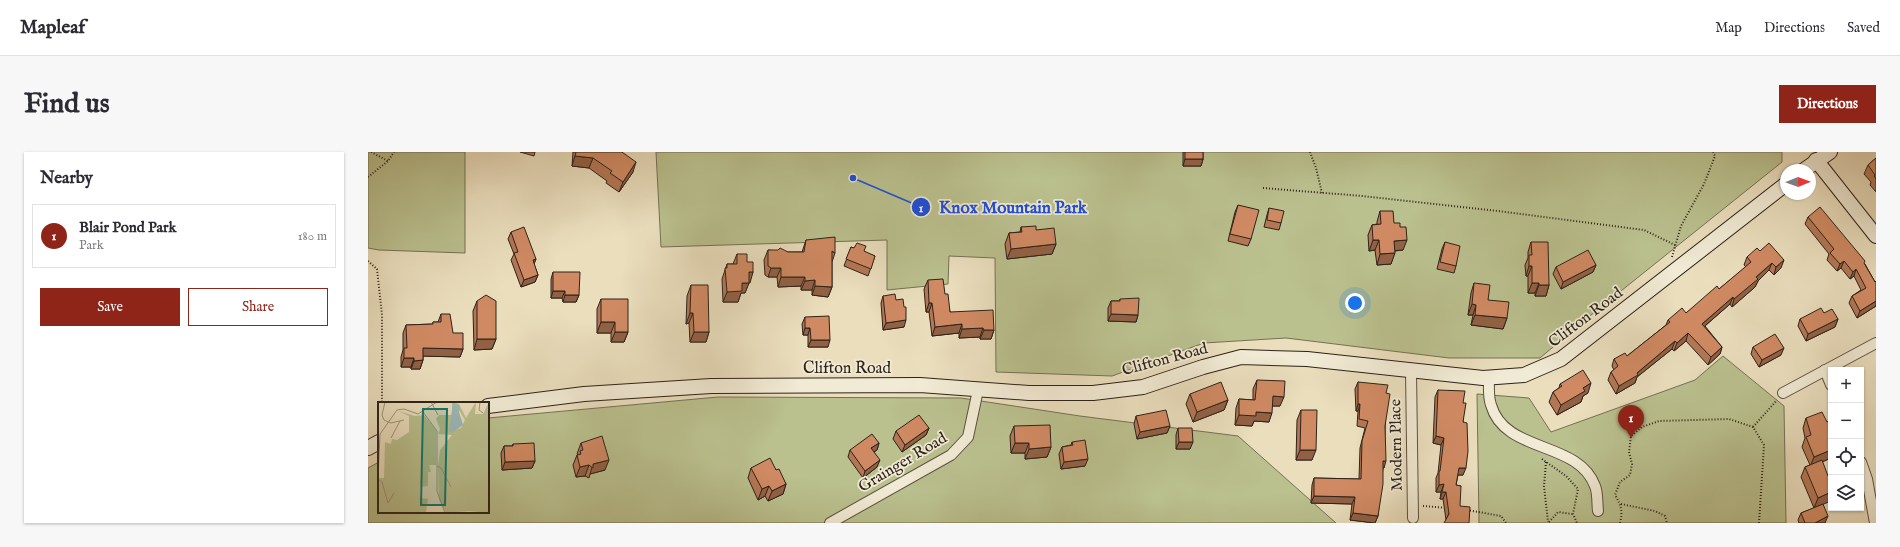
<!DOCTYPE html>
<html lang="en">
<head>
<meta charset="utf-8">
<style>
	:root { --surface:#fff; --page:#f7f7f7; --text:#2b2b33; --muted:#7c7c81; --line:#e1e1e2; --accent:#8f2418 }
	body { margin:0; font-family:"IM FELL English",serif; background:var(--page); color:var(--text) }
	.controls { position:absolute; right:12px; bottom:12px; display:grid; overflow:hidden; border-radius:0px; box-shadow:0 1px 3px #0004 }
	.controls button { width:36px; height:36px; display:grid; place-items:center; padding:0; border:0; border-bottom:1px solid var(--line); background:var(--surface); color:var(--text); font:20px sans-serif }
	.compass { position:absolute; left:1412px; top:12px; width:36px; height:36px; border-radius:50%; background:var(--surface); box-shadow:0 1px 3px #0004; rotate:89deg }
	.you { position:absolute; left:987px; top:151px; width:14px; height:14px; margin:-10px; border:3px solid #fff; border-radius:50%; background:#1a73e8; box-shadow:0 0 0 6px #1a73e833 }
	.badge { display:grid; place-items:center; width:26px; height:26px; border-radius:50%; background:var(--accent); color:#fff; font-size:13px; font-weight:700 }
	.pin { position:absolute; translate:-50% -33px; filter:drop-shadow(0 1px 2px #0008) }
	.pin::after { content:''; position:absolute; top:21px; width:14px; height:12px; background:inherit; clip-path:polygon(0 0,100% 0,50% 100%) }
	.list { margin:0; padding:0; list-style:none }
	h2 { display:flex; justify-content:space-between; align-items:center; height:52px; margin:0; padding:0 16px; font-size:17px }
	h2 small { font-size:13px; font-weight:400; color:var(--muted) }
	.list li { display:grid; grid-template-columns:26px 1fr auto; gap:12px; align-items:center; box-sizing:border-box; height:64px; margin:0 8px 8px; padding:0 8px; border:1px solid var(--line); border-radius:0px }
	.list b { display:block; font-size:15px; white-space:nowrap }
	.list p { margin:0; font-size:13px; white-space:nowrap; color:var(--muted) }
	.list em { font-size:13px; font-style:normal; color:var(--muted) }
	.actions { display:flex; gap:8px; padding:12px 16px }
	.actions a { flex:1; padding:9px 0; border:1px solid var(--accent); border-radius:0px; text-align:center; font-size:14px; color:var(--accent) }
	.actions .main { background:var(--accent); color:#fff }
	.icon { flex:none; width:22px; height:22px; fill:none; stroke:currentColor; stroke-width:2; stroke-linecap:round; stroke-linejoin:round }
	.map { position:relative; flex:none; width:1508px; height:371px; overflow:hidden; border-radius:0px }
	header { display:flex; align-items:center; gap:24px; box-sizing:border-box; height:56px; padding:0 20px; background:var(--surface); border-bottom:1px solid var(--line) }
	header strong { font-size:19px }
	nav { display:flex; gap:22px; margin-inline-start:auto; font-size:14px }
	.intro { display:flex; align-items:center; justify-content:space-between; box-sizing:border-box; height:96px; padding:0 24px }
	h1 { margin:0; font-size:28px }
	.button { padding:10px 18px; border-radius:0px; background:var(--accent); color:#fff; font-size:14px; font-weight:700 }
	main { display:flex; gap:24px; padding:0 24px }
	aside { flex:1; background:var(--surface); border-radius:0px; box-shadow:0 1px 3px #0004 }
	.map>svg:first-child { display:block }
	.green { fill:#bac08e; stroke:#747154 }
	.lines { fill:none; stroke-linecap:round; stroke-linejoin:round }
	.street-casing { stroke:#5c5142; stroke-width:12 }
	.secondary-casing { stroke:#2d2219; stroke-width:16 }
	.path { stroke:#2d2219; stroke-width:2; stroke-dasharray:1 2; stroke-linecap:butt }
	.street { stroke:#f1ead4; stroke-width:10 }
	.secondary { stroke:#f1ead4; stroke-width:14 }
	.wall { fill:#b37755; stroke:#2d2219 }
	.shaded-wall { fill:#926145; stroke:#2d2219 }
	.building { fill:#d08a63; stroke:#2d2219 }
	.labels { text-anchor:middle; dominant-baseline:central; stroke-width:3.5; stroke-linejoin:round; paint-order:stroke }
	.street-label { font-size:16px; fill:#2d2219; stroke:#f1ead4 }
	.inset-road { fill:none; stroke:#9e937b; stroke-width:1 }
	.view { fill:#0f766e; fill-opacity:0.15; stroke:#0f766e; stroke-width:2 }
	.inset-edge { fill:none; stroke:#2d2219; stroke-width:2 }
	.leader { fill:none; stroke:#1d4ed8; stroke-width:1.5 }
	.callout-dot { fill:#1d4ed8; stroke:#f1ead4; stroke-width:1.5 }
	.mark-label { font-size:12px; text-anchor:middle; font-weight:bold; fill:#fff }
	.callout-label { font-size:17px; text-anchor:middle; font-weight:bold; fill:#1d4ed8; stroke:#f1ead4; stroke-width:3.5; stroke-linejoin:round; paint-order:stroke }
</style>
</head>
<body>
<header>
<strong>Mapleaf</strong>
<nav><a>Map</a><a>Directions</a><a>Saved</a></nav>
</header>
<div class="intro"><h1>Find us</h1><a class="button">Directions</a></div>
<main>
<aside>
<h2>Nearby<small></small></h2>
<ul class="list">
<li><span class="badge">1</span><div><b>Blair Pond Park</b><p>Park</p></div><em>180 m</em></li>
</ul>
<div class="actions"><a class="main">Save</a><a>Share</a></div>
</aside>
<div class="map">
<svg width="1508" height="371" viewBox="0 0 1508 371">
	<rect width="100%" height="100%" fill="#eadebd"/>
	<filter id="stains"><feTurbulence type="fractalNoise" baseFrequency=".005" numOctaves="4"/><feColorMatrix values="0 0 0 0 .2 0 0 0 0 .09 0 0 0 0 .02 0 0 0 .5 -.17"/></filter>
	<radialGradient id="worn" r=".72"><stop offset=".6" stop-color="#630" stop-opacity="0"/><stop offset="1" stop-color="#630" stop-opacity=".3"/></radialGradient>
	<!-- green -->
	<g class="green">
		<path d="M0,0H97V101L11,98L0,96Z"/>
		<path d="M288,0H1414V10L1223,163L1172,206H1081L918,186L836,191L744,224L628,220L627,106L581,104L580,132L519,138V88L293,95Z"/>
		<path d="M1355,204L1416,254L1418,371H1111L1109,242L1161,246L1183,280L1327,228Z"/>
		<path d="M350,245L593,246L712,264L870,284L968,371H0V316L11,310V360H120V266Z"/>
	</g>
	<g class="lines">
		<!-- street casing -->
		<g class="street-casing">
			<g id="street">
				<path d="M1043,218L1045,366"/>
				<path d="M1457,218L1463,233"/>
				<path d="M1121,226C1121,234 1120,245 1123,253C1137,302 1210,288 1227,334C1230,341 1229,351 1230,359"/>
				<path d="M1415,241L1508,191"/>
				<path d="M1493,310L1499,327L1507,371"/>
				<path d="M462,371L583,303L600,285L610,238"/>
			</g>
		</g>
		<!-- secondary casing -->
		<g class="secondary-casing">
			<g id="secondary">
				<path d="M1448,8L1508,84"/>
				<path d="M1436,18L1462,0"/>
				<path d="M120,254L216,242L343,234L552,233L661,241H725L775,235L835,215L873,205L939,207L1115,226L1156,223L1193,207L1418,32"/>
				<path d="M0,296L11,290"/>
			</g>
		</g>
		<!-- path -->
		<g class="path">
			<path d="M3,0L20,9"/>
			<path d="M942,0L948,16L954,41"/>
			<path d="M0,25L20,9L26,0"/>
			<path d="M895,36L994,44L1130,59L1276,78L1307,93"/>
			<path d="M1304,105L1313,74L1336,32L1347,4L1345,0"/>
			<path d="M0,109L9,117L14,163V251"/>
			<path d="M1385,275L1409,248"/>
			<path d="M1174,307L1198,324L1210,337L1205,362L1209,371"/>
			<path d="M1178,310L1176,334L1180,370"/>
			<path d="M1253,352L1287,359L1297,364L1299,371"/>
			<path d="M1055,354L1079,356"/>
			<path d="M1099,358L1133,364L1138,371"/>
			<path d="M1181,370L1190,360L1204,362"/>
			<path d="M1252,371C1255,359 1253,353 1247,343L1252,330L1262,323L1264,312L1261,300L1263,284L1274,275L1291,269L1361,267L1385,275L1396,293L1391,371"/>
		</g>
		<!-- street -->
		<use href="#street" class="street"/>
		<!-- secondary -->
		<use href="#secondary" class="secondary"/>
	</g>
	<!-- wall -->
	<g class="wall">
		<path d="M152,0H167L166,4Z"/>
		<path d="M205,0H254L265,20L251,40L238,31L239,29L221,16L204,14Z"/>
		<path d="M815,0H835V7L833,14H815Z"/>
		<path d="M1508,6V40L1502,33L1503,30L1496,22L1500,13Z"/>
		<path d="M870,53L883,87L880,94L860,89L867,60Z"/>
		<path d="M901,56L913,71L911,78L896,75L899,63Z"/>
		<path d="M1012,59L1026,71L1035,98L1027,99L1023,112L1009,113L1007,98L1001,99L1000,83L1004,73L1009,72V70Z"/>
		<path d="M1440,65L1497,112L1507,130L1508,129V154L1489,166L1481,151L1484,144L1493,138L1486,124L1482,127L1473,116L1469,119L1459,108L1461,102L1437,72Z"/>
		<path d="M653,75L668,78L688,92L684,102L639,107L637,92L641,81L652,80Z"/>
		<path d="M143,80L168,107L166,112L170,123L167,130L153,135L143,108L146,102L140,87Z"/>
		<path d="M438,88L467,101L464,110V135L460,145L444,143V138H433V134L410,135L409,125H400L397,123L396,108L400,98L420,100H434Z"/>
		<path d="M1077,90L1088,114L1086,121L1069,117L1074,97Z"/>
		<path d="M1163,90L1181,133L1178,144H1167V141H1160V124H1158L1157,113L1160,106V100Z"/>
		<path d="M483,95L507,104L500,124L476,114Z"/>
		<path d="M1392,99L1413,116L1406,123L1401,118L1390,129L1387,135L1364,155L1362,152L1337,174L1354,195L1352,202L1340,213L1318,189L1306,199L1304,197L1269,225L1267,231L1248,242L1240,228L1243,220L1246,218L1244,214L1246,207L1259,204L1298,173L1300,168L1318,161L1351,137L1378,115L1376,113L1379,105Z"/>
		<path d="M369,102L379,110L385,120L377,141H373L370,150H355L354,127L359,112H365Z"/>
		<path d="M1228,113L1225,120L1193,137L1185,122L1188,115Z"/>
		<path d="M185,120L211,143L208,150H195L194,146H183V127Z"/>
		<path d="M560,128L577,142L582,160L626,178L623,187H612V185L591,186V181L564,184L561,160H558L556,137Z"/>
		<path d="M1106,131L1120,148L1139,166L1135,177L1103,173L1105,163H1100L1103,141Z"/>
		<path d="M323,133L341,180L338,190H322L321,171L318,172L319,144Z"/>
		<path d="M515,144L528,148L536,175L515,178L513,151Z"/>
		<path d="M233,147L260,180L256,190H243V181H229V157Z"/>
		<path d="M752,147L770,163L768,170L740,169V156L743,149H752Z"/>
		<path d="M109,149L128,187L124,197L106,198L105,159Z"/>
		<path d="M1456,161L1470,167L1467,175L1438,189L1430,174L1432,167Z"/>
		<path d="M73,162L95,197L92,205L55,204V208L52,217H43V215H33V205L35,198V181L38,173L65,172V170H70Z"/>
		<path d="M437,165L460,195H440V183H435L434,172Z"/>
		<path d="M1385,195L1413,203L1391,215L1383,202Z"/>
		<path d="M889,228L912,254H904L901,270L886,269L884,274L867,273L868,256L871,247L885,248V237Z"/>
		<path d="M990,230L1018,241L1016,316H1015L1010,364L1007,371L982,368L984,352L943,351L944,333L946,326L991,327L992,296L997,276L989,274L990,259H988L987,237Z"/>
		<path d="M1192,232L1220,241L1215,244L1213,250L1189,263L1181,250L1185,240L1191,236Z"/>
		<path d="M1070,238L1095,251V323H1090L1088,333L1093,334L1078,368L1075,347H1072L1073,340H1068V326L1070,321L1073,293L1065,291L1067,245Z"/>
		<path d="M822,242L860,248L856,258L825,270L818,252Z"/>
		<path d="M933,258L944,308H928L929,268Z"/>
		<path d="M768,264L802,274L799,281L769,287L766,272Z"/>
		<path d="M1438,266L1463,306L1454,310L1455,352L1457,371H1431L1430,368L1433,361L1446,356L1433,325L1437,315L1442,313L1434,295L1437,286L1435,276Z"/>
		<path d="M646,274L683,295L679,305L657,307V301H643L642,284Z"/>
		<path d="M561,276L558,283L534,300L525,287L528,279Z"/>
		<path d="M810,276L822,297H808V283Z"/>
		<path d="M704,290L717,314L693,317L691,302L694,295L703,293Z"/>
		<path d="M213,291L237,318L222,322L221,326L217,324L208,325L205,313L209,303H210L209,302Z"/>
		<path d="M511,291L509,298L506,300L509,315L495,326L480,305L482,298Z"/>
		<path d="M145,292L167,309L164,316L134,318L133,301L136,294H144Z"/>
		<path d="M383,316L408,318L418,332L415,342L400,349L397,344L390,348L380,326Z"/>
	</g>
	<!-- shaded-wall -->
	<g class="shaded-wall">
		<path d="M207,4L225,6L221,16L204,14Z"/>
		<path d="M817,7H835L833,14H815Z"/>
		<path d="M268,10L265,20L251,40L255,30Z"/>
		<path d="M1005,88H1011L1007,98L1001,99Z"/>
		<path d="M1039,88L1035,98L1023,99L1026,89Z"/>
		<path d="M688,92L684,102L639,107L643,97Z"/>
		<path d="M1027,101L1023,112L1009,113L1012,102Z"/>
		<path d="M168,107L165,114V108Z"/>
		<path d="M1416,108L1413,116L1406,123L1408,115Z"/>
		<path d="M1476,109L1473,116L1469,119L1472,112Z"/>
		<path d="M1404,111L1401,118L1390,129L1387,135L1364,155L1366,147L1388,125Z"/>
		<path d="M1228,113L1225,120L1193,137L1195,130Z"/>
		<path d="M1161,114H1164L1160,124H1158Z"/>
		<path d="M403,116H413L409,125H400Z"/>
		<path d="M1488,117L1486,124L1482,127L1485,120Z"/>
		<path d="M381,120H385L382,131H377Z"/>
		<path d="M170,123L167,130L153,135L156,128Z"/>
		<path d="M413,125H437L433,134L410,135Z"/>
		<path d="M447,128L444,138H433L437,129Z"/>
		<path d="M374,131H381L377,141H373L370,150H355L359,140Z"/>
		<path d="M1164,131H1171L1167,141H1160Z"/>
		<path d="M1171,133H1181L1178,144H1167Z"/>
		<path d="M447,134L464,135L460,145L444,143Z"/>
		<path d="M185,139H197L194,146H183Z"/>
		<path d="M197,143H211L208,150H195Z"/>
		<path d="M1365,145L1362,152L1331,179L1334,172Z"/>
		<path d="M1508,149V154L1489,166L1492,159Z"/>
		<path d="M561,151H564L561,160H558Z"/>
		<path d="M1104,152L1108,153L1105,163H1100Z"/>
		<path d="M322,161H325L321,171L318,172Z"/>
		<path d="M743,162L770,163L768,170L740,169Z"/>
		<path d="M1107,163L1139,166L1135,177L1103,173Z"/>
		<path d="M1470,167L1467,175L1438,189L1440,182Z"/>
		<path d="M538,168L536,175L515,178L518,171Z"/>
		<path d="M233,170H247L243,181H229Z"/>
		<path d="M594,172L591,181L564,184L567,175Z"/>
		<path d="M437,176H442L440,183H435Z"/>
		<path d="M615,176L612,185L591,186L594,177Z"/>
		<path d="M616,178H626L623,187H612Z"/>
		<path d="M247,180H260L256,190H243Z"/>
		<path d="M326,180H341L338,190H322Z"/>
		<path d="M1320,181L1318,189L1306,199L1309,191Z"/>
		<path d="M109,187H128L124,197L106,198Z"/>
		<path d="M443,188H462L460,195H440Z"/>
		<path d="M1307,189L1304,197L1269,225L1267,231L1248,242L1251,234L1269,221Z"/>
		<path d="M1354,195L1352,202L1340,213L1343,205Z"/>
		<path d="M55,196L95,197L92,205L52,204Z"/>
		<path d="M1416,196L1413,203L1391,215L1394,208Z"/>
		<path d="M36,206H46L43,215H33Z"/>
		<path d="M55,208L52,217H43L46,209Z"/>
		<path d="M1223,231L1220,241L1215,244L1213,250L1189,263L1193,253L1215,236Z"/>
		<path d="M905,244L916,245L912,254H902Z"/>
		<path d="M860,248L856,258L825,270L829,260Z"/>
		<path d="M990,252H992L990,259H988Z"/>
		<path d="M888,260L904,261L901,270L886,269L884,274L867,273L871,263Z"/>
		<path d="M802,274L799,281L769,287L772,280Z"/>
		<path d="M561,276L558,283L534,300L537,293Z"/>
		<path d="M1068,284L1076,286L1073,293L1065,291Z"/>
		<path d="M811,290H825L822,297H808Z"/>
		<path d="M511,291L509,298L501,303L503,296Z"/>
		<path d="M647,291H661L657,301H643Z"/>
		<path d="M683,295L679,305L657,307L661,297Z"/>
		<path d="M932,298H948L944,308H928Z"/>
		<path d="M1463,298V306L1442,315L1446,305Z"/>
		<path d="M720,307L717,314L693,317L696,310Z"/>
		<path d="M241,308L237,318L222,322L225,312Z"/>
		<path d="M512,308L509,315L495,326L497,319Z"/>
		<path d="M167,309L164,316L134,318L137,310Z"/>
		<path d="M1015,309H1018L1016,316H1012Z"/>
		<path d="M221,313L217,324L208,325L212,315Z"/>
		<path d="M1091,316H1098L1095,323H1088Z"/>
		<path d="M418,332L415,342L400,349L404,339Z"/>
		<path d="M1076,332L1073,340H1068L1071,333Z"/>
		<path d="M401,334L397,344L390,348L394,337Z"/>
		<path d="M1074,340H1078L1075,347H1072Z"/>
		<path d="M1463,340V349L1446,356L1450,346Z"/>
		<path d="M946,344L987,345L984,352L943,351Z"/>
		<path d="M985,361L1010,364L1007,371L982,368Z"/>
		<path d="M1460,364L1457,371H1447Z"/>
	</g>
	<!-- building -->
	<g class="building">
		<path d="M208,0H254L268,10L255,30L242,21L244,19L225,6L207,4Z"/>
		<rect x="817" y="0" width="18" height="7"/>
		<path d="M1508,6V27L1506,24L1507,23L1500,13Z"/>
		<path d="M870,53L891,58L883,87L862,82Z"/>
		<path d="M1452,55L1497,109L1496,111L1507,130L1508,129V149L1492,159L1484,144L1498,136L1488,117L1485,120L1476,109L1472,112L1462,101L1466,97L1440,65Z"/>
		<path d="M901,56L916,59L913,71L899,68Z"/>
		<path d="M1012,59H1025L1026,71H1032V75H1038L1039,88L1026,89L1027,101L1012,102L1011,88H1005L1004,73L1013,72Z"/>
		<path d="M668,74V78L686,76L688,92L643,97L641,81L654,80L653,75Z"/>
		<path d="M156,75L168,107L165,108L170,123L156,128L146,101L150,100L143,80Z"/>
		<path d="M467,85V101L464,99V135L447,134V128L437,129V125H413V116H403L400,114V98H410L412,96L420,100H436L438,88Z"/>
		<path d="M1077,90L1092,94L1088,114L1072,110Z"/>
		<path d="M1163,90H1180L1181,133H1171V131H1164V114H1161V103H1164Z"/>
		<path d="M489,91L498,94L496,99L507,104L503,117L478,107L483,95L486,96Z"/>
		<path d="M1401,91L1416,108L1408,115L1404,111L1388,125L1390,127L1366,147L1365,145L1334,172L1354,195L1343,205L1320,181L1309,191L1307,189L1269,221L1270,223L1251,234L1243,220L1250,214L1246,207L1257,201L1259,204L1302,170L1300,168L1314,156L1318,161L1349,134L1351,137L1383,110L1379,105L1389,96L1392,99Z"/>
		<path d="M1220,98L1228,113L1195,130L1188,115Z"/>
		<path d="M369,102H379V110H385V120H381V131H374V139L359,140L357,116H359V112H369Z"/>
		<path d="M185,120H212L211,143H197V139H185Z"/>
		<path d="M575,127L577,142H580L582,160L625,158L626,178H616L615,176L594,177V172L567,175L564,151H561L560,128Z"/>
		<path d="M1106,131L1122,133L1120,148L1141,150L1139,166L1107,163L1108,153L1104,152Z"/>
		<path d="M323,133H340L341,180H326L325,161H322Z"/>
		<path d="M527,142L528,148L535,147L536,155H538V168L518,171L515,144Z"/>
		<path d="M118,143L128,149V187H109V149Z"/>
		<path d="M771,146L770,163L743,162V149H752V147Z"/>
		<path d="M233,147H260V180H247V170H233Z"/>
		<path d="M1453,156L1456,161L1464,157L1470,167L1440,182L1432,167Z"/>
		<path d="M73,162H82L85,181H95V197L55,196V208L46,209V206H36V196H39L38,173L65,172V170H73Z"/>
		<path d="M461,164L462,188H443L442,176H437V165Z"/>
		<path d="M1407,182L1416,196L1394,208L1385,195Z"/>
		<path d="M1215,218L1223,231L1215,236L1217,239L1193,253L1185,240L1194,234L1192,232Z"/>
		<path d="M889,228L917,229L916,245L905,244L904,261L888,260V264L871,263V247L887,248Z"/>
		<path d="M853,230L860,248L829,260L822,242Z"/>
		<path d="M990,230L1020,233L1018,241L1022,242L1017,274L1018,309H1015V332L1010,364L985,361L987,345L946,344V326L993,327L994,289L1000,269L991,267L992,252H990Z"/>
		<path d="M1070,238L1097,239L1095,251H1098L1095,270L1099,271L1100,299L1098,316H1091L1088,333L1093,334L1092,354L1102,355L1101,371H1076L1081,362L1078,340H1074L1076,332L1071,333V319H1072L1076,286L1068,284Z"/>
		<path d="M798,258L802,274L772,280L768,264Z"/>
		<path d="M933,258H949L948,298H932Z"/>
		<path d="M1454,260L1459,270L1462,268L1463,270V298L1446,305L1438,285L1443,283L1438,266Z"/>
		<path d="M551,263L561,276L537,293L528,279Z"/>
		<path d="M682,273L683,295L661,297V291H647L646,274Z"/>
		<path d="M810,276H824L825,290H811Z"/>
		<path d="M504,282L511,291L503,296L512,308L497,319L482,298Z"/>
		<path d="M234,284L241,308L225,312V316L221,313L212,315L209,303L213,302L212,299L215,298L213,291Z"/>
		<path d="M717,288L720,307L696,310L694,295L705,293L704,290Z"/>
		<path d="M166,291L167,309L137,310L136,294H145V292Z"/>
		<path d="M402,306L408,318L411,317L418,332L404,339L401,334L394,337L383,316Z"/>
		<path d="M1454,308L1460,324L1463,322V340L1450,346L1437,315Z"/>
		<path d="M1455,352L1460,364L1447,371H1437L1433,361Z"/>
	</g>
	<g class="labels">
		<!-- street labels -->
		<g class="street-label">
			<text transform="translate(1218 166) rotate(-37)">Clifton Road</text>
			<text transform="translate(797 208) rotate(-15)">Clifton Road</text>
			<text x="479" y="217">Clifton Road</text>
			<text transform="translate(1029 293) rotate(-91)">Modern Place</text>
			<text transform="translate(535 311) rotate(-31)">Grainger Road</text>
		</g>
	</g>
	<!-- overview -->
	<g transform="translate(10 250)">
		<rect width="111" height="111" fill="#eadebd"/>
		<path d="M74,0L81,2L88,16L98,0L97,12H105L111,0V111L91,109L68,111L61,98L60,65L62,48L74,33L60,32L62,27L58,17L61,13H74ZM80,6L87,18L83,26L72,30ZM20,9L37,14L46,13L58,28V63H51L53,70H50V84L42,85V96L50,97L48,111H0V76H6L7,40L13,42L14,37L19,38L31,30V14Z" fill="#bac08e" fill-rule="evenodd"/>
		<path d="M75,1L82,4L81,10L85,23L74,31L71,29Z" fill="#9bbaba"/>
		<path class="inset-road" d="M7,0L4,13L6,18L13,21L26,18M53,0L60,13M102,0L101,8L105,11M45,10L59,29V89L67,111M13,36L22,19M59,64L63,66L73,85M16,91L10,101L4,80L0,77L2,32L19,8L26,7L40,12L59,0"/>
		<path class="view" d="M45,7H69L67,103H43Z"/>
		<rect width="111" height="111" class="inset-edge"/>
	</g>
	<!-- callouts -->
	<path class="leader" d="M485 26L553 55"/>
	<g class="callout-dot">
		<circle cx="485" cy="26" r="4"/>
		<circle cx="553" cy="55" r="10"/>
	</g>
	<g class="mark-label">
		<text x="553" y="60">1</text>
	</g>
	<g class="callout-label">
		<text x="645" y="61">Knox Mountain Park</text>
	</g>
	<rect width="100%" height="100%" filter="url(#stains)"/>
	<rect width="100%" height="100%" fill="url(#worn)"/>
</svg>
<div class="controls">
<button>+</button>
<button>−</button>
<button><svg class="icon" aria-label="locate" viewBox="0 0 24 24"><circle cx="12" cy="12" r="6"/><path d="M12 2v4M12 18v4M2 12h4M18 12h4"/></svg></button>
<button><svg class="icon" aria-label="layers" viewBox="0 0 24 24"><path d="M12 4l9 5-9 5-9-5zM3 14l9 5 9-5"/></svg></button>
</div>
<svg class="compass" viewBox="-18 -18 36 36"><path d="M0-13l5 13h-10z" fill="#e53935"/><path d="M0 13l5-13h-10z" fill="#7c7c81"/></svg>
<div class="you"></div>
<div class="pin badge" style="left:1263px;top:286px">1</div>
</div>
</main>
</body>
</html>
